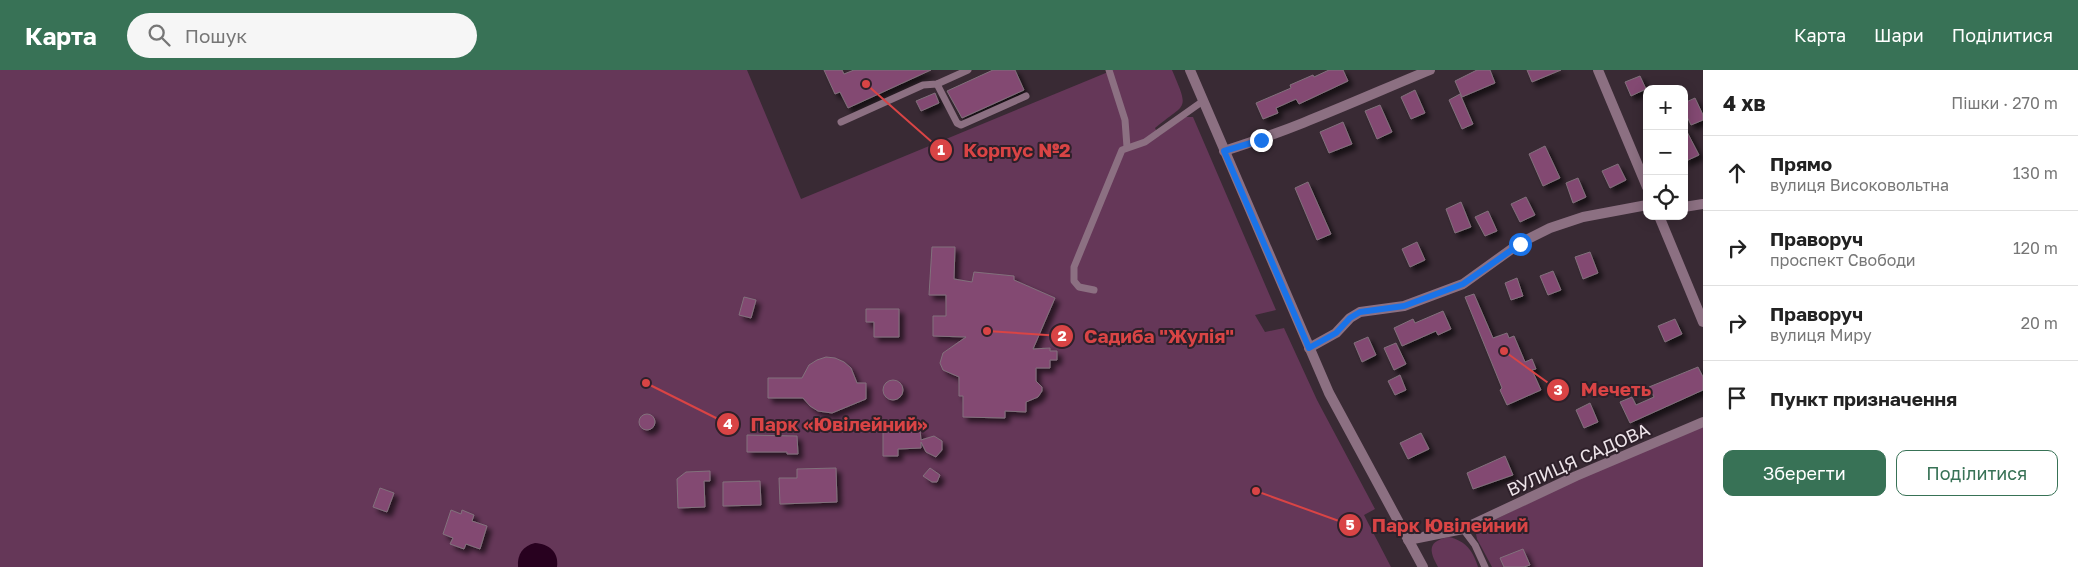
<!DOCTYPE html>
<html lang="uk">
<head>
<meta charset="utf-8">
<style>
	:root { --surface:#fff; --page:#f6f6f6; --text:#222; --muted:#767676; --line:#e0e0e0; --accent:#387256 }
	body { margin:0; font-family:"Golos Text",sans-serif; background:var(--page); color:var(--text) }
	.controls { position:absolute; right:15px; top:15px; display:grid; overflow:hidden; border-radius:10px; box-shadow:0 2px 12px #0003 }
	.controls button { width:45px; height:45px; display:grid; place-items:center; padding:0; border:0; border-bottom:1px solid var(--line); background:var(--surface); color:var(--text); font:25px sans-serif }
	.stop { position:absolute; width:15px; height:15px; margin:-11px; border:4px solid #1a73e8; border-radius:50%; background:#fff }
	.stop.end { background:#1a73e8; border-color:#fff; box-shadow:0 1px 5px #0008 }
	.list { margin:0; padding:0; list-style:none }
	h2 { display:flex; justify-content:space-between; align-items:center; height:65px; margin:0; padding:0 20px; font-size:21px }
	h2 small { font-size:16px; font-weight:400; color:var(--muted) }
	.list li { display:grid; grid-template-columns:32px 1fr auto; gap:15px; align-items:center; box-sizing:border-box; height:75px; padding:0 20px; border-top:1px solid var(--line) }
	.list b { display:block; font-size:19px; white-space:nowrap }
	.list p { margin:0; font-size:16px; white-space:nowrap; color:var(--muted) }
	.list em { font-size:16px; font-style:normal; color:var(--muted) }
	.actions { display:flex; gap:10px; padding:15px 20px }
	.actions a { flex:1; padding:11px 0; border:1px solid var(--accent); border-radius:10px; text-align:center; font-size:18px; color:var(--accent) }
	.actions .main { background:var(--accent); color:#fff }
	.icon { flex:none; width:28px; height:28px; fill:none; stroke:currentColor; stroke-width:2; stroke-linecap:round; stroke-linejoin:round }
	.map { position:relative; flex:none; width:1703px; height:497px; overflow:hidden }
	header { display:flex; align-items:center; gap:30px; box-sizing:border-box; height:70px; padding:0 25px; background:var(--accent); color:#fff }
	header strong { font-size:24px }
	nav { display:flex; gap:28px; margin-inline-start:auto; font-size:18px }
	.search { width:350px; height:45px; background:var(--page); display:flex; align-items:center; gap:12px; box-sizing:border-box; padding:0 18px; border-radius:28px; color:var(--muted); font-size:19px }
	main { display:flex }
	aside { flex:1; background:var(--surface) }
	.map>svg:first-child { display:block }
	.green { fill:#653758 }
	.water { fill:#28011f }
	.building { fill:#834872; stroke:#82717c; filter:url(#shadow) }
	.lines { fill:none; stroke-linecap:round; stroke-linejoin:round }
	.service { stroke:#8c7082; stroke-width:7 }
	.minor { stroke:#8c7082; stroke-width:10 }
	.route { stroke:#1a73e8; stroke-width:6 }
	.labels { text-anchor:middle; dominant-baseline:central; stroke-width:4; stroke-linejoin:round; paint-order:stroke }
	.street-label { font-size:18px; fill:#ede3e9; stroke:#2e202a }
	.leader { fill:none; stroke:#d94445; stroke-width:2 }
	.callout-dot { fill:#d94445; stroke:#2e202a; stroke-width:2 }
	.mark-label { font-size:15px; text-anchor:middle; font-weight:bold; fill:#fff }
	.callout-label { font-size:19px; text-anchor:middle; font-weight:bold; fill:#d94445; stroke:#2e202a; stroke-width:4; stroke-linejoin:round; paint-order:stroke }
</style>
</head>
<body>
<header>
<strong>Карта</strong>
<div class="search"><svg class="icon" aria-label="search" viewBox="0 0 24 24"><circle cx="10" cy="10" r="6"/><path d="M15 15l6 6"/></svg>Пошук</div>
<nav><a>Карта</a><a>Шари</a><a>Поділитися</a></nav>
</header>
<main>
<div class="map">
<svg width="1703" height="497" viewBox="0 0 1703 497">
	<defs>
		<filter id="shadow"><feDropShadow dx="4.5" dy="4.5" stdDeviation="2.5" flood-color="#0009"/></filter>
	</defs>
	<rect width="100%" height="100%" fill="#392a34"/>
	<!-- green -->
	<g class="green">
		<path d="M0,0H747L801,129L1113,0H1172C1190,42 1186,32 1155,58L1159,66L1185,47H1193L1276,240L1255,245L1265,262L1284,258L1317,330L1375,439L1364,445L1391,497H0Z"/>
		<path d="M1703,356V497H1492L1477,469L1475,459L1577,410Z"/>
		<path d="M1449,467C1466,471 1473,481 1478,497H1438C1429,481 1427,471 1449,467Z"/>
	</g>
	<!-- water -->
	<path class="water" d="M535,473C549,474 559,482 557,497H518C517,484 523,476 535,473Z"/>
	<!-- building -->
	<g class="building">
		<path d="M824,0H842L844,4L854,0H931L848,38L840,22L835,24Z"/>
		<path d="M993,0H1015L1024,20L962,48L947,21Z"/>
		<path d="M1329,0H1343L1348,11L1299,34L1296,29L1276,38L1278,43L1263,49L1256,33L1291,18L1290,15L1313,5L1314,7Z"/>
		<path d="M1477,0H1490L1495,13L1462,27L1455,11Z"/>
		<path d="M1527,0H1561L1532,12Z"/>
		<path d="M1640,6L1646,19L1631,26L1625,12Z"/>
		<path d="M1415,20L1425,43L1411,49L1401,27Z"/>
		<path d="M935,23L939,33L921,41L916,31Z"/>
		<path d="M1460,24L1473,54L1462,59L1449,30Z"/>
		<path d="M1695,28L1703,45V50L1691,55L1684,40V33Z"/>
		<path d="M1380,35L1392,62L1377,69L1365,41Z"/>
		<path d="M1343,52L1352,74L1329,83L1320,62Z"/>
		<path d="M1684,56L1699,85L1684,92Z"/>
		<path d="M1545,76L1560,108L1543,116L1529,84Z"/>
		<path d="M1618,94L1626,110L1610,118L1602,101Z"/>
		<path d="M1578,108L1586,127L1573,133L1566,113Z"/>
		<path d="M1308,112L1331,164L1317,170L1295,118Z"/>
		<path d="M1526,127L1535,145L1520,152L1511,134Z"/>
		<path d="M1461,132L1471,157L1455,163L1446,139Z"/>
		<path d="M1488,141L1497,161L1485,166L1475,147Z"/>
		<path d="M1417,172L1425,190L1410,197L1402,179Z"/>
		<path d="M932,177H955L954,209L972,212L974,202L1014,206V210L1055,228L1033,279L1050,278V281H1057V290H1050V298H1036V311L1042,317V321L1038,327L1026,332V342L1005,341V348L963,347V326H959V307L943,300L940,293L943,283L966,267L933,266V246H946V225H929Z"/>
		<path d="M1590,182L1598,203L1583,209L1575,187Z"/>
		<path d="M1553,201L1561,220L1548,225L1540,206Z"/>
		<path d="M1517,208L1523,226L1511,230L1505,213Z"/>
		<path d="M1474,224L1493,268L1507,263L1509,268L1514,266L1525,292L1532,289L1536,299L1532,300L1541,320L1507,335L1500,320L1502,318L1465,227Z"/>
		<path d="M744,227L756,230L751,248L739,245Z"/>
		<path d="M866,239H899V267H874V252H866Z"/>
		<path d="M1443,241L1451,259L1438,265L1436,261L1402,276L1394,258L1413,249L1415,253Z"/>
		<path d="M1675,249L1682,264L1665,272L1658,256Z"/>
		<path d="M1368,267L1376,285L1362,292L1354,273Z"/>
		<path d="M1396,273L1406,294L1394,300L1384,278Z"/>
		<path d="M826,287L835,288L844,292L851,298L857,313H866V329L832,343L818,341L810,336L803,328H768V308H802L809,295L817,290Z"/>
		<path d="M1698,297L1703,307V320L1630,353L1620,332L1632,327L1636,335L1654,327L1649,317Z"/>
		<path d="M1400,305L1406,320L1395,325L1388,311Z"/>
		<circle cx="893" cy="320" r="10"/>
		<path d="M1590,333L1598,352L1584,358L1576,340Z"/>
		<circle cx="647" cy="352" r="8"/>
		<path d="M920,360L921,370L934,366L942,371V380L936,387L926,382L921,372V378L898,379V386H883V362Z"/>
		<path d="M1421,363L1429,379L1408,389L1400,373Z"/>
		<path d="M747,365L797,366L798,384H787V382H747Z"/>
		<path d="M1505,386L1513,405L1473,419L1467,403Z"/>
		<path d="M836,398L837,432L780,434L779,408H797V399Z"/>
		<path d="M930,398L940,405L937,412H932L923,406Z"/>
		<path d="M710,401V411H704L705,437L678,438L677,409L686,402Z"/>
		<path d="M760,411L761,435L723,436V412Z"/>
		<path d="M380,418L394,423L387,442L373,437Z"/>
		<path d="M451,440L461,444L462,440L474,445L472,451L487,456L480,479L466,474L464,479L450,474L453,468L443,464Z"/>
		<path d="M1523,479L1530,495L1524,497H1504L1500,488Z"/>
	</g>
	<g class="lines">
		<!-- service -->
		<g class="service">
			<path d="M1109,0L1125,50L1127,77"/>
			<path d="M937,14L957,53L961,55L1026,26"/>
			<path d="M841,52L923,15L937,14L968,0"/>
			<path d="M1094,220L1079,217L1074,211V197L1122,80L1145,72L1203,31"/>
			<path d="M1463,459L1475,475L1485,497"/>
		</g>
		<!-- minor -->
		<g class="minor">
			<path d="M1190,0L1329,323L1423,497"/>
			<path d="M1598,0L1647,117"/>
			<path d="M1224,81C1295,59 1362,28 1430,0"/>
			<path d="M1684,137L1703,134"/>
			<path d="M1659,146L1703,252"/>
			<path d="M1309,278L1336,263L1350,248L1360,242L1404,236L1463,214L1520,173L1550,158L1583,147L1647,135"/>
			<path d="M1408,470L1463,459L1576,406L1703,352"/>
		</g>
	</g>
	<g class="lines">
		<!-- route -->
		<path class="route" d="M1261,70L1224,81L1309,278L1336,263L1350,248L1360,242L1404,236L1463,214L1520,174"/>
	</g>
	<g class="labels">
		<!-- street labels -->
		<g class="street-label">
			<text transform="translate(1578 389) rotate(-24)">ВУЛИЦЯ САДОВА</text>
		</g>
	</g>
	<!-- callouts -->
	<path class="leader" d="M866 14L941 80M987 261L1062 266M1504 281L1558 320M646 313L728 354M1256 421L1350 455"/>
	<g class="callout-dot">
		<circle cx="866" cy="14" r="5"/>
		<circle cx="987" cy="261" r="5"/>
		<circle cx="1504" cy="281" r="5"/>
		<circle cx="646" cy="313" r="5"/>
		<circle cx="1256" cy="421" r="5"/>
		<circle cx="941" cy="80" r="12"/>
		<circle cx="1062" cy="266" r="12"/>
		<circle cx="1558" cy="320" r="12"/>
		<circle cx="728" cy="354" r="12"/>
		<circle cx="1350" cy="455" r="12"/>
	</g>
	<g class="mark-label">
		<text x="941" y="85">1</text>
		<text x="1062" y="271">2</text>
		<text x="1558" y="325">3</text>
		<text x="728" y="359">4</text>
		<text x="1350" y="460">5</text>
	</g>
	<g class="callout-label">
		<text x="1017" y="87">Корпус №2</text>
		<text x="1159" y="273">Садиба "Жулія"</text>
		<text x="1616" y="326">Мечеть</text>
		<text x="839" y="361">Парк «Ювілейний»</text>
		<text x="1450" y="462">Парк Ювілейний</text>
	</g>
</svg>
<div class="controls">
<button>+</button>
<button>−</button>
<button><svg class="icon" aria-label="locate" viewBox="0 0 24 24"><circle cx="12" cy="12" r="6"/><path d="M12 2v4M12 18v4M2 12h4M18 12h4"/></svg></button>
</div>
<div class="stop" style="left:1520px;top:174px"></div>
<div class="stop end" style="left:1261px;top:70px"></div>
</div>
<aside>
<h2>4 хв<small>Пішки · 270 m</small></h2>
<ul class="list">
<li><svg class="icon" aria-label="ahead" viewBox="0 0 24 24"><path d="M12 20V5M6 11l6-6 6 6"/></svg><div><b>Прямо</b><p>вулиця Високовольтна</p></div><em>130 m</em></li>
<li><svg class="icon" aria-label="right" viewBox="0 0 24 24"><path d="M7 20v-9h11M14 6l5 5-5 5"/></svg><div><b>Праворуч</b><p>проспект Свободи</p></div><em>120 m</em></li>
<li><svg class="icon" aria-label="right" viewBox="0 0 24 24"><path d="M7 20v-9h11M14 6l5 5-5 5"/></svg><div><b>Праворуч</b><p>вулиця Миру</p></div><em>20 m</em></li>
<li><svg class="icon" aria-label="arrive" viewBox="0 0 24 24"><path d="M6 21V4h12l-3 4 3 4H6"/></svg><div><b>Пункт призначення</b></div></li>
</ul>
<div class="actions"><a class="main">Зберегти</a><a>Поділитися</a></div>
</aside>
</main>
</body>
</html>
